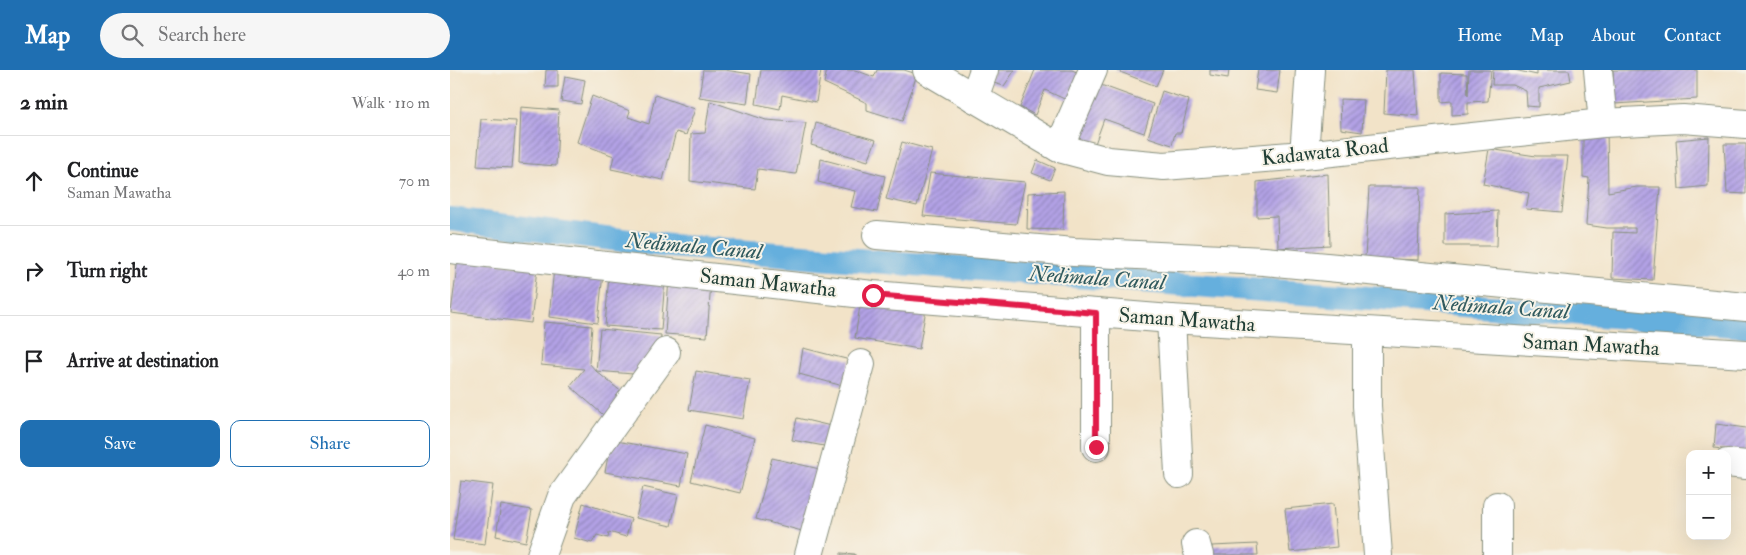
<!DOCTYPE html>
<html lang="en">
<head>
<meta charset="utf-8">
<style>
	:root { --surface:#fff; --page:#f6f6f6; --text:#202124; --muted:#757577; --line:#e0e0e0; --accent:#1f6fb2 }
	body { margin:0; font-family:"IM FELL Double Pica",serif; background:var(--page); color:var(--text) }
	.controls { position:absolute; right:15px; bottom:15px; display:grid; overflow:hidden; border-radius:10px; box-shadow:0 5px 20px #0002 }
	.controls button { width:45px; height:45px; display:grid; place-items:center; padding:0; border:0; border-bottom:1px solid var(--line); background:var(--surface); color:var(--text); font:25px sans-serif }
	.stop { position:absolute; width:15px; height:15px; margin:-11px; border:4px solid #e11d48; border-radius:50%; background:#fff }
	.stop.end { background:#e11d48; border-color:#fff; box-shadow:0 1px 5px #0008 }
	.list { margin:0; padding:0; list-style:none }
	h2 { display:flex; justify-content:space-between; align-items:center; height:65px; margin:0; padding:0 20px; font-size:21px }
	h2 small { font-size:16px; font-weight:400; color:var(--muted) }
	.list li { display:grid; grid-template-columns:32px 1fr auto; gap:15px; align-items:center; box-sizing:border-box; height:90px; padding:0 20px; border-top:1px solid var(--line) }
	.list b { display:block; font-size:19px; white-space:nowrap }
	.list p { margin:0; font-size:16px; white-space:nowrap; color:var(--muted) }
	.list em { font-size:16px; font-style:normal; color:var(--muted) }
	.actions { display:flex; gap:10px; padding:15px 20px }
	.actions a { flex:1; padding:11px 0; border:1px solid var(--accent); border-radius:10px; text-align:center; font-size:18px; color:var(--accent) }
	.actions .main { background:var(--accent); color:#fff }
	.icon { flex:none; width:28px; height:28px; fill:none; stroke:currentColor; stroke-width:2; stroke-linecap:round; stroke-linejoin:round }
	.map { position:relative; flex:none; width:1296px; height:485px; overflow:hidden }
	header { display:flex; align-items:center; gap:30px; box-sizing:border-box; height:70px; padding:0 25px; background:var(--accent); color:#fff }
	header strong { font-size:24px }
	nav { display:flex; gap:28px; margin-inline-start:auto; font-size:18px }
	.search { width:350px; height:45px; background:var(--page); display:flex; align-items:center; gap:12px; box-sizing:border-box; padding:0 18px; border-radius:28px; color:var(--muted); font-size:19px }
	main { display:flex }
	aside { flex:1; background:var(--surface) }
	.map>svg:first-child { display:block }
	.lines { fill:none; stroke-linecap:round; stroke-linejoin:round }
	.canal { stroke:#65afdd; stroke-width:24 }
	.building { fill:url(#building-hatch) }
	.minor-casing { stroke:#88907e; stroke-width:30 }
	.minor { stroke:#fff; stroke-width:28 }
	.route { stroke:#e11d48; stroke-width:6 }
	.labels { text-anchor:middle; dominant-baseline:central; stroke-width:4; stroke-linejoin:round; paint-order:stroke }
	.street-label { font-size:21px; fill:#1f3d34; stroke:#f7f3e8 }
	.water-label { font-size:22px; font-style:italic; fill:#305a5e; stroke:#f7f3e8 }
</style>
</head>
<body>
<header>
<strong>Map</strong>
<div class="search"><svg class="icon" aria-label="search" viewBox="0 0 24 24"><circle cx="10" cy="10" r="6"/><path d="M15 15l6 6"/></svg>Search here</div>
<nav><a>Home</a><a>Map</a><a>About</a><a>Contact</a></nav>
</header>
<main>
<aside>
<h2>2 min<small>Walk · 110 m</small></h2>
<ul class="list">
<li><svg class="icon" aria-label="ahead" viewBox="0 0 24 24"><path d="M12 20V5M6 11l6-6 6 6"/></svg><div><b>Continue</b><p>Saman Mawatha</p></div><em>70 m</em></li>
<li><svg class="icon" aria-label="right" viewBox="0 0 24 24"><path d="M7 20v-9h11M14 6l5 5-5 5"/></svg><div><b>Turn right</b></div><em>40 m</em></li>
<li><svg class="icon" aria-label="arrive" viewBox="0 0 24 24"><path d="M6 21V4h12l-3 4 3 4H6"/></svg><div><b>Arrive at destination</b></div></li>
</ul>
<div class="actions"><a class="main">Save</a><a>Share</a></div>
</aside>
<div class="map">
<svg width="1296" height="485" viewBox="0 0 1296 485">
	<defs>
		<pattern id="building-hatch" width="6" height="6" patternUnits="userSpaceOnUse" patternTransform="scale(1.25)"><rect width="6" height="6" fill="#b3a2e6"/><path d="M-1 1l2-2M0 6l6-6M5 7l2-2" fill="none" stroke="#9185bb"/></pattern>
	</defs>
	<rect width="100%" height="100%" fill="#f7f3e8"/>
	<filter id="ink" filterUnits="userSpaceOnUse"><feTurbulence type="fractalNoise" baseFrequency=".02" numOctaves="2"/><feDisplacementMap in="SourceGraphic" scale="10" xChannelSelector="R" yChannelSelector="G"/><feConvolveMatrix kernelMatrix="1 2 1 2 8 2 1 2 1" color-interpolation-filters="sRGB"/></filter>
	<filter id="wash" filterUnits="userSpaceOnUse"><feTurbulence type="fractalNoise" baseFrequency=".0096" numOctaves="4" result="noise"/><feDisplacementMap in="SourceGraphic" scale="20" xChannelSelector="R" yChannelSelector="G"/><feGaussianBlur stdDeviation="1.12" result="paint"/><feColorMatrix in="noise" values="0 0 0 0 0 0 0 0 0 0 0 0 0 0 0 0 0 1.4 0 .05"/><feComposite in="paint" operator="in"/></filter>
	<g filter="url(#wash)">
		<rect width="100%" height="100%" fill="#f2e3c8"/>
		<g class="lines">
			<!-- canal -->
			<path class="canal" d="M0,149L220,176L1296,256"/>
		</g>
		<g id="blocks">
			<!-- building -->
			<g class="building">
				<path d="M96,0H108V17H95Z"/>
				<path d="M253,0H275L301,4L297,34L249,27Z"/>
				<path d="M311,0H371L366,32L332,25L330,39L306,34Z"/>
				<path d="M377,0H405L424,7L427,0H454L467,4L452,51L417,40V33L374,13Z"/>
				<path d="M543,0H565L554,16L540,12Z"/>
				<path d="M585,0H622L634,5L623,33L595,20L585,45L570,37Z"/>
				<path d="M665,0H713L706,16Z"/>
				<path d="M760,0H779L778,8L760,5Z"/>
				<path d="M808,0H830L827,23L805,20Z"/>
				<path d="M936,0H965L968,46L934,43Z"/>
				<path d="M1019,0H1041L1038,31L1018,32V44L1002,45V31L991,32V3L1017,4L1018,25Z"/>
				<path d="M1043,0H1064L1087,5V0H1119L1121,11L1089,18V37L1077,36L1076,21L1063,15H1042Z"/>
				<path d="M1163,0H1247V29L1164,34Z"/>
				<path d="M115,6L135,10L131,34L111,31Z"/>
				<path d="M648,14L703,34L694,63L654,49L642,82L622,75Z"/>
				<path d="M712,21L739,30L731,63H725L722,75L698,67Z"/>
				<path d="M205,25L245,39L236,65L226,62L213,110L161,99L164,86L127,72L142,26L180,41L178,47L199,54Z"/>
				<path d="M890,29L914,30L912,62L891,59Z"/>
				<path d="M260,31L316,50L356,53L346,104L308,99L305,119L240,111L241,64L255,63Z"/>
				<path d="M71,37L109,40L106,96L69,93Z"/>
				<path d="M31,49L66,51L62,98L27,96Z"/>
				<path d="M366,53L426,70L418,91L361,75Z"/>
				<path d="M1133,58H1157L1158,122L1187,117H1210L1203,210L1162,208L1163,162L1185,163V158H1157L1136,155L1139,108L1133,107Z"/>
				<path d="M1259,67L1258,116L1229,119L1226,70Z"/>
				<path d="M452,72L482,80L467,136L436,129Z"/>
				<path d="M1274,74H1296V124L1277,123Z"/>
				<path d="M1039,79L1086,86H1118L1112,142L1076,139L1079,123L1033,114Z"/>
				<path d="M371,89L435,106L427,142L401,137L405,121L368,112Z"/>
				<path d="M587,90L605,98L600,110L582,103Z"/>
				<path d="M480,103L575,112L566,154L473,146Z"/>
				<path d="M878,104L880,175L828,178L827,146L807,147V112Z"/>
				<path d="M919,117H970L968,190L915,188Z"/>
				<path d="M614,121L613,160L577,159L578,123Z"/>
				<path d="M1048,141L1047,176H995V144Z"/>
				<path d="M8,188L87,198L81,253L1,243Z"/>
				<path d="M104,198L153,203L148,253L99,247Z"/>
				<path d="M159,204L215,209L211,260L155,256Z"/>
				<path d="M219,208L261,212L257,267L215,264Z"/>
				<path d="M411,229L476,239L469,279L405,268Z"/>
				<path d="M94,252L142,256L139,293L146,301L150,259L211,265L208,306L146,301L179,328L159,350L120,316L134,299L91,295Z"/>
				<path d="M353,278L400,290L393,316L349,304Z"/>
				<path d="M246,301L300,310L293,349L239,340Z"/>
				<path d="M347,348L381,356L374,376L342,370Z"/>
				<path d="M1266,354L1296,358V382L1264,378Z"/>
				<path d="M255,355L305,368L290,423L241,411Z"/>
				<path d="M161,370L237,384L231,416L155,402Z"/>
				<path d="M322,388L374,400L356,462L306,449Z"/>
				<path d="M11,411L43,415L35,474L3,470Z"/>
				<path d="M193,417L228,425L221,456L186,448Z"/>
				<path d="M133,433L181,449L176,467L159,462L158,468L147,465L142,473L124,468Z"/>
				<path d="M883,434L887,477L840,482L835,439Z"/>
				<path d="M51,435L82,440L76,472L46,466Z"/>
				<path d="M807,474L808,485H762V476Z"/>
				<path d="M391,483L405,484V485H391Z"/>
			</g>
		</g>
	</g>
	<g filter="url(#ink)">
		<use href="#blocks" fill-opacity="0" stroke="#88907e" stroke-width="1"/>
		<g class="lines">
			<!-- minor casing -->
			<g class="minor-casing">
				<g id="minor">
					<path d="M477,0L609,78L658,91L714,96L854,85L1153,53L1233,49L1296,54"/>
					<path d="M1148,0L1153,53"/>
					<path d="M524,28L534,0"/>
					<path d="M609,78L643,0"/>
					<path d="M854,85L860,0"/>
					<path d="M427,165L624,182L814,191L1296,237"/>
					<path d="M0,179L423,225L721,249L1296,284"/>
					<path d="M646,243V377"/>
					<path d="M721,249L729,404"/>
					<path d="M917,262V336L928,485"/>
					<path d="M1277,393L1296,395"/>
					<path d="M1047,436V485"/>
					<path d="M746,474L749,485"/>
					<path d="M91,485L112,426L216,282"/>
					<path d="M359,485L411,294"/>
				</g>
			</g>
			<!-- minor -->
			<use href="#minor" class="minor"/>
		</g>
	</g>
	<g class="lines" filter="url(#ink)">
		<!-- route -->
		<path class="route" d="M423,225L646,243V377"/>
	</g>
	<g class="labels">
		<!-- street labels -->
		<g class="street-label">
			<text transform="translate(875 82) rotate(-6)">Kadawata Road</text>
			<text transform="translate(318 213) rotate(6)">Saman Mawatha</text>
			<text transform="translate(737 250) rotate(4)">Saman Mawatha</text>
			<text transform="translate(1141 275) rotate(3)">Saman Mawatha</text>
		</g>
		<!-- water labels -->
		<g class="water-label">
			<text transform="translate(244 176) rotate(5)">Nedimala Canal</text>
			<text transform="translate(647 208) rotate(4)">Nedimala Canal</text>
			<text transform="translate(1051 237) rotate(4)">Nedimala Canal</text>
		</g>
	</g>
</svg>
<div class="controls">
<button>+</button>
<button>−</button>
</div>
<div class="stop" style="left:423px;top:225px"></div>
<div class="stop end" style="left:646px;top:377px"></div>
</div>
</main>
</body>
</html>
